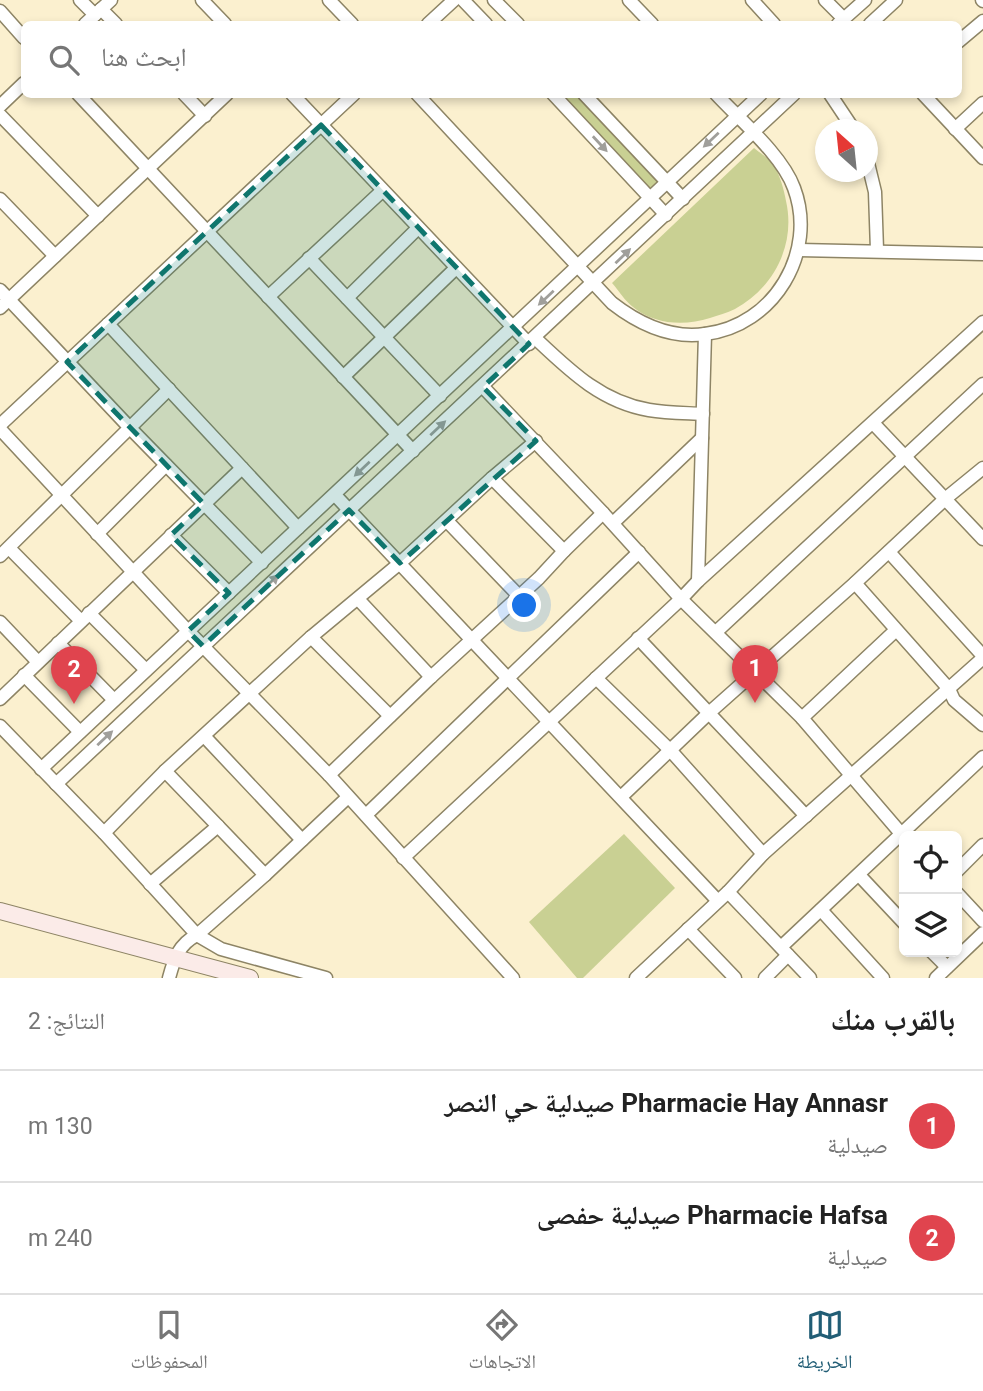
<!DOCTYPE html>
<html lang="ar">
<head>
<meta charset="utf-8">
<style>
	:root { --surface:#fff; --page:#f6f6f6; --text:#222; --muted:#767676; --line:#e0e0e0; --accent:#215d75 }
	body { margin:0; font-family:Roboto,"Noto Naskh Arabic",sans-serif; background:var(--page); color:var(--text); direction:rtl }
	.controls { position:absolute; right:21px; bottom:21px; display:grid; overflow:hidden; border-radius:10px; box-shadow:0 4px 10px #0003 }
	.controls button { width:63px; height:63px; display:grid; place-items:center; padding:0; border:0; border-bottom:2px solid var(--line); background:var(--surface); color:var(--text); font:35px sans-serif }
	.compass { position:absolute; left:815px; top:119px; width:63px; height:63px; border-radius:50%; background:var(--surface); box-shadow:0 4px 10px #0003; rotate:333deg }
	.you { position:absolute; left:525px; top:606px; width:24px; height:24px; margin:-18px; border:5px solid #fff; border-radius:50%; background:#1a73e8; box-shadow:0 0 0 10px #1a73e833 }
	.badge { display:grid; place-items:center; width:46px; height:46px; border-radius:50%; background:var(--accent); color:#fff; font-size:23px; font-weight:700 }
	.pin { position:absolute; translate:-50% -58px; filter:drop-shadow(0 2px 4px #0008) }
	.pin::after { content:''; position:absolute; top:37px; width:24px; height:21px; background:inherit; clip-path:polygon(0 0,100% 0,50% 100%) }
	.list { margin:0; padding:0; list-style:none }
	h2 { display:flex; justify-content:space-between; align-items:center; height:91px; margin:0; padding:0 28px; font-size:30px }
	h2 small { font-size:23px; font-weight:400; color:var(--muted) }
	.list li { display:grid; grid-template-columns:46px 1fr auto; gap:21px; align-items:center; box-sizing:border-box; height:112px; padding:0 28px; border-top:2px solid var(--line) }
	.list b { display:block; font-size:26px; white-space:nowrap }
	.list p { margin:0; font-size:23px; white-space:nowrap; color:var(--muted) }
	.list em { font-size:23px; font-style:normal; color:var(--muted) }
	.icon { flex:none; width:38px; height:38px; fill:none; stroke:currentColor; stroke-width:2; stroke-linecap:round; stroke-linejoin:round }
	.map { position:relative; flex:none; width:983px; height:978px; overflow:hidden; direction:ltr }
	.search { position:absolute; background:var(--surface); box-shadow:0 4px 10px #0003; left:21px; right:21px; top:21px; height:77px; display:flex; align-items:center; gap:18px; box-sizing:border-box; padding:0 24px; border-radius:10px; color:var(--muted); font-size:26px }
	.sheet { height:315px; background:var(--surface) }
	nav { display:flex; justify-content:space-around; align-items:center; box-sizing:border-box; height:98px; border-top:2px solid var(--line); background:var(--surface); font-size:19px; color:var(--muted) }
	nav a { display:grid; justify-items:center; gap:4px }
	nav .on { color:var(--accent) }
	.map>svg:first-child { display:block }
	.green { fill:#c9d093 }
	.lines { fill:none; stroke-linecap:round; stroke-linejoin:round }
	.street-casing { stroke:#8d8465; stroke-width:15 }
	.secondary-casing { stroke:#8d8465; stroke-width:18 }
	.street { stroke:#fff; stroke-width:12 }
	.secondary { stroke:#fbebe8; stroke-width:16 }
	.oneway { fill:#a09f9b }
	.marked { fill:#0f766e; fill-opacity:0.2; stroke:#0f766e; stroke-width:5; stroke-dasharray:14 9; stroke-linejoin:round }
</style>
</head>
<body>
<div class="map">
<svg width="983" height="978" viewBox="0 0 983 978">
	<rect width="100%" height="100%" fill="#fbf0cf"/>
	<!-- green -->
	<g class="green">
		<path d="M560,95H577L664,186L655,195Z"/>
		<path d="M754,148C760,153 770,159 774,166C780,175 784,190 786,201C796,244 774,288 735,309C727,313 718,315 710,318C685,326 655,325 633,307C625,301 619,291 612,283Z"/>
		<path d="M624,834L675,888L583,978H577L529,922Z"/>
	</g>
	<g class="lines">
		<!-- street casing -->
		<g class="street-casing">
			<g id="street">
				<path d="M80,0L95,15"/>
				<path d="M202,0L225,24"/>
				<path d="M329,0L352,24"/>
				<path d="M463,0L486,24"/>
				<path d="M494,0L518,24"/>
				<path d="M629,0L652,24"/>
				<path d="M752,0L774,24"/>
				<path d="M825,0L844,19"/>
				<path d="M982,0L983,1"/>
				<path d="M101,9L116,24"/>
				<path d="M0,11L24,38"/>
				<path d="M85,24L111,0"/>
				<path d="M428,24L454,0"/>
				<path d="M838,24L865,0"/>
				<path d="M870,24L896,0"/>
				<path d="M958,42L983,21"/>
				<path d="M78,94L413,451"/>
				<path d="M184,94L205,116"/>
				<path d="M292,94L529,344"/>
				<path d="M417,94L612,303C639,324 670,339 705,334C774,326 818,252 794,188C782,155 740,120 716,94"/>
				<path d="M553,94L666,215"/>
				<path d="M584,94L683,199"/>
				<path d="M830,94L854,130"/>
				<path d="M923,94L983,158"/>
				<path d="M0,106L24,83"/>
				<path d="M0,115L98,216"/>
				<path d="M955,129L983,103"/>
				<path d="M867,159L875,192L877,250"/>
				<path d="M0,199L55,256"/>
				<path d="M799,250L983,254"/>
				<path d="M309,258L440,396"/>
				<path d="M0,290L130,428L262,563"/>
				<path d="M268,297L382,191"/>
				<path d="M347,298L418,228"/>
				<path d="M0,308L227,94"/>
				<path d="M108,324L298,528"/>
				<path d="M535,338C569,370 601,402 649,410C666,413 685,413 703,414"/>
				<path d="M343,377L456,268"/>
				<path d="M483,387L603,513L681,599L802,718L904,837"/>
				<path d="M873,423L983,539"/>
				<path d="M0,425L354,94"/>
				<path d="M0,429L188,631L329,775L513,978"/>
				<path d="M335,495C463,630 591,765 718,901"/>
				<path d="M447,521L519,596"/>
				<path d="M613,523L702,438"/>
				<path d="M97,534L166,465"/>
				<path d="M171,535L229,593"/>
				<path d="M9,548L81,621"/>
				<path d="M564,551L603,513"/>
				<path d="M889,552L983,656"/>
				<path d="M0,556L169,389"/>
				<path d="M698,581L705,334"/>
				<path d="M855,583L949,689L954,700L983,725"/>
				<path d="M358,599L431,677"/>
				<path d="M89,613L146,670"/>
				<path d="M0,622L38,662"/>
				<path d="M716,632L983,384"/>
				<path d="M311,637L390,716"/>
				<path d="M638,638L806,816"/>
				<path d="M58,643L114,700"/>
				<path d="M24,675L80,732"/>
				<path d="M596,678L671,751L763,854"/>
				<path d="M0,699L242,468"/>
				<path d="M802,718L896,630"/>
				<path d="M0,726L104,833L197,935L221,949L326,978"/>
				<path d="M204,736L302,840"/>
				<path d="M41,769L761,94"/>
				<path d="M165,771L265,875"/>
				<path d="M329,775L431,677L539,578L564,551L492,478"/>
				<path d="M56,784L794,94"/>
				<path d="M621,797L710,712L855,583L945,499L983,468"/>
				<path d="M366,815L639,552"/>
				<path d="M104,833L165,771L311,637L400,563L492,478L536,441"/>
				<path d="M403,858L681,599L698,581L983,322"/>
				<path d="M957,871L983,845"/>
				<path d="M859,875L904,923"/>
				<path d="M150,884L218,826"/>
				<path d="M728,892L810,978"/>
				<path d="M957,893L983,921"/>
				<path d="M821,910L883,978"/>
				<path d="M688,929L735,978"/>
				<path d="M781,947L983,757"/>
				<path d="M932,952L947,967"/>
				<path d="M169,978C174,959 179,944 197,935L265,875L348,797"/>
				<path d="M636,978L728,892L763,854L983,658"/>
				<path d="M765,978L788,955"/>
				<path d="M936,978L983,933"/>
			</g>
		</g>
		<!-- secondary casing -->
		<g class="secondary-casing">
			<path id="secondary" d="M0,911L250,978"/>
		</g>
		<!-- street -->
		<use href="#street" class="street"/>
		<!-- secondary -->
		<use href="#secondary" class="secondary"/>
	</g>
	<!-- one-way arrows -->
	<defs><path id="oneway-solid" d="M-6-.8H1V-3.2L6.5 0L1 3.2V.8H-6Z" transform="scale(1.75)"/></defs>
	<g class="oneway">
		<use href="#oneway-solid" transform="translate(711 140) rotate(137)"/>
		<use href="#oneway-solid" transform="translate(600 144) rotate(47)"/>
		<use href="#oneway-solid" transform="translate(623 256) rotate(-44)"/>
		<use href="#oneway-solid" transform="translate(546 298) rotate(137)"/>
		<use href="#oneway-solid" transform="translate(438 428) rotate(-43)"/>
		<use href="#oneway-solid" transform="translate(362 469) rotate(137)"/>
		<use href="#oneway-solid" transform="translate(271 582) rotate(-43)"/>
		<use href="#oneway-solid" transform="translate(105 738) rotate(-43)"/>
	</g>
	<!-- marked area -->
	<path class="marked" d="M321,125L529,344L483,387L536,441L400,563L349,510L203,646L188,631L229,593L171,535L204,504L67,362Z"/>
</svg>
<div class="controls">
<button><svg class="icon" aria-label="locate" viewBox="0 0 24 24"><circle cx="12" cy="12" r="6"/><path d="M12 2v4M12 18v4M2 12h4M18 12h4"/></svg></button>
<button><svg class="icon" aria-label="layers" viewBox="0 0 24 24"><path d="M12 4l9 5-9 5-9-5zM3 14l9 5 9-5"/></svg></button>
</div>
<svg class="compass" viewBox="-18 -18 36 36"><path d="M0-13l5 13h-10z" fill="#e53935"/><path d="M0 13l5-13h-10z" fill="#767676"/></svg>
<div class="you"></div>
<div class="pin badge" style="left:755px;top:703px;background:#e0444e">1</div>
<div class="pin badge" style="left:74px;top:704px;background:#e0444e">2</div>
<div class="search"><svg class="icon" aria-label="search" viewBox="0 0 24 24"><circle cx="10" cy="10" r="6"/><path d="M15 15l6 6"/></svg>ابحث هنا</div>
</div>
<section class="sheet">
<h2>بالقرب منك<small>النتائج: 2</small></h2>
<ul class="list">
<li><span class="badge" style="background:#e0444e">1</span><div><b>Pharmacie Hay Annasr صيدلية حي النصر</b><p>صيدلية</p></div><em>130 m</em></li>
<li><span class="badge" style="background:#e0444e">2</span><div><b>Pharmacie Hafsa صيدلية حفصى</b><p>صيدلية</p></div><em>240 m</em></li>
</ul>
</section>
<nav>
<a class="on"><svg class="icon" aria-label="map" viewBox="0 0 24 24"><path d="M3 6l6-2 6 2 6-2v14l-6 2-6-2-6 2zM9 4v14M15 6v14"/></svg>الخريطة</a>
<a><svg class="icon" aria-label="directions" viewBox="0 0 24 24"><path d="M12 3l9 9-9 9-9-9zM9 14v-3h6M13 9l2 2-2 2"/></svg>الاتجاهات</a>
<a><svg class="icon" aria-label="saved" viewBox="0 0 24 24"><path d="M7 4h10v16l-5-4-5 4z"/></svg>المحفوظات</a>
</nav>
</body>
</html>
